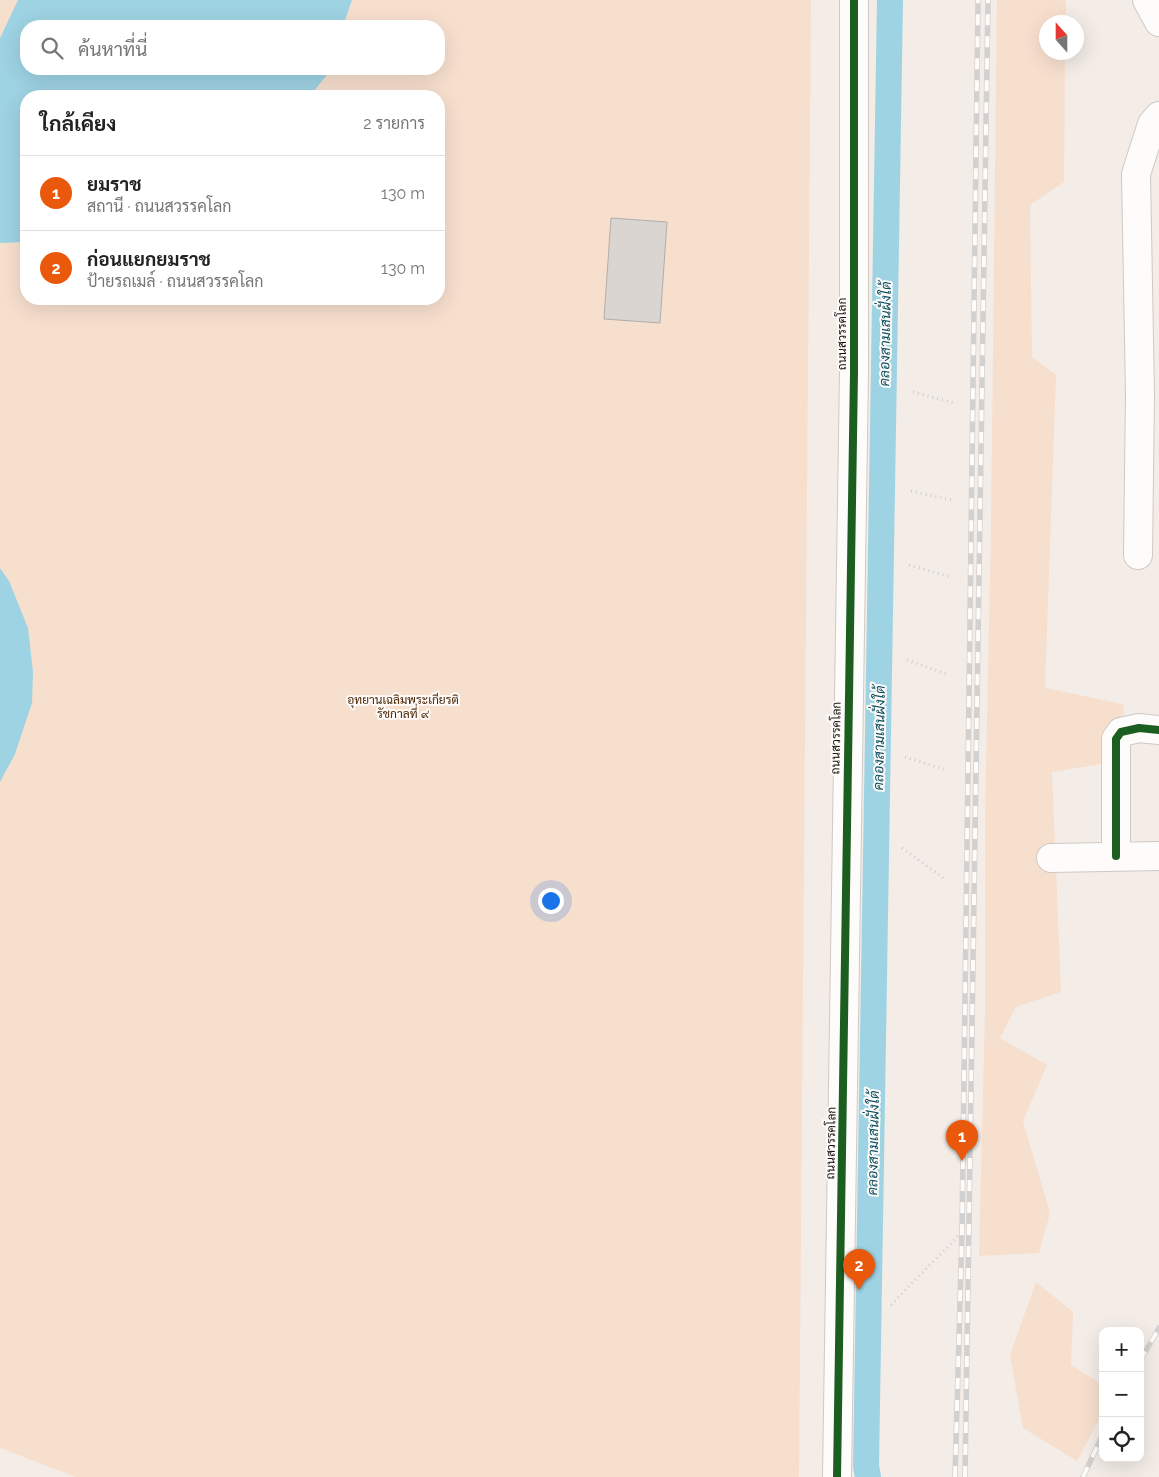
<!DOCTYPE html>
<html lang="th">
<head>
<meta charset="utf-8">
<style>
	:root { --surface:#fff; --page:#f2f2f2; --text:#222; --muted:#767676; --line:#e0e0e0; --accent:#ea580c }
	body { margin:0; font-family:Raleway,Sarabun,sans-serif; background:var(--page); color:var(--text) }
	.controls { position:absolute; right:15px; bottom:15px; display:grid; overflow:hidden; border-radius:10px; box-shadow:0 5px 20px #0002 }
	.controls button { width:45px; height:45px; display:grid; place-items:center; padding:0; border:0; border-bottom:1px solid var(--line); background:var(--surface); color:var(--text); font:25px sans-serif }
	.compass { position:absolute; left:1039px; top:15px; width:45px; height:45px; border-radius:50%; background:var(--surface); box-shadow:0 5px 20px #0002; rotate:339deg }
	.you { position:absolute; left:550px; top:900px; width:18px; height:18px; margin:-12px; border:4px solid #fff; border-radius:50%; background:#1a73e8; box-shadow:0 0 0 8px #1a73e833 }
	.badge { display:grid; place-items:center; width:32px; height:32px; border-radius:50%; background:var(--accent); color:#fff; font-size:16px; font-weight:700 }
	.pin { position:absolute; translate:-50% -41px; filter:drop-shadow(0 1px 2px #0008) }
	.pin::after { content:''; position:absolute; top:26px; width:18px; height:15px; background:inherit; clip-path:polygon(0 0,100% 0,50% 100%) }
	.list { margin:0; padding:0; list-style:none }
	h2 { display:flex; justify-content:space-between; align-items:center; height:65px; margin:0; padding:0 20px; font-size:21px }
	h2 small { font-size:16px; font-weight:400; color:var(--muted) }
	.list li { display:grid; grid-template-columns:32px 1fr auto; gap:15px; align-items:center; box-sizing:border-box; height:75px; padding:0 20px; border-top:1px solid var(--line) }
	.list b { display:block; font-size:19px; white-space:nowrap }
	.list p { margin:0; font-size:16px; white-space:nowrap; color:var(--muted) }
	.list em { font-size:16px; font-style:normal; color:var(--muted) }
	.icon { flex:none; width:28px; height:28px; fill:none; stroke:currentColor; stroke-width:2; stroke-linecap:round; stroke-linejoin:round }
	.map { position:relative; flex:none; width:1159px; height:1477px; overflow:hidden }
	.search { position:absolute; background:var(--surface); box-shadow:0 5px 20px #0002; left:20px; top:20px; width:425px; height:55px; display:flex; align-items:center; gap:12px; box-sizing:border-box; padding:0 18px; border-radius:20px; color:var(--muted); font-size:19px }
	.panel { position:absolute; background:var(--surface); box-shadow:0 5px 20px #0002; left:20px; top:90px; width:425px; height:215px; border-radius:20px }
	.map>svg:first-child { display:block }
	.green { fill:#f7dfce; fill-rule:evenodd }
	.water { fill:#9ed3e3 }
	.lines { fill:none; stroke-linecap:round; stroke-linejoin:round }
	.canal { stroke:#9ed3e3; stroke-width:26 }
	.building { fill:#dbd5d1; stroke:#b2ada9 }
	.minor-casing { stroke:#cfc9c5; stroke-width:30 }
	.path { stroke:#cfcdcc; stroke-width:3; stroke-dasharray:1 4; stroke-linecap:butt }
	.minor { stroke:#fdfcfb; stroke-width:28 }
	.rail-casing { stroke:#d3d1cf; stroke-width:5.5 }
	.rail { stroke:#fefbf9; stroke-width:4; stroke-dasharray:11; stroke-linecap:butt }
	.cycleway-casing { stroke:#fefbf9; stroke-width:11 }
	.cycleway { stroke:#1b5e20; stroke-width:8 }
	.labels { text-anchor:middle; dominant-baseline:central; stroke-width:4; stroke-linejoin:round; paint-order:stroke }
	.street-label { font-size:12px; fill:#16110e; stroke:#fefbf9 }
	.park-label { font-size:12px; fill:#492605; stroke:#fefbf9 }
	.water-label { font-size:14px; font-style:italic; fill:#094f60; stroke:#fefbf9 }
</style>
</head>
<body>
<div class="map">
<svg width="1159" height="1477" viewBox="0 0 1159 1477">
	<rect width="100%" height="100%" fill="#f3ece7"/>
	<!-- green -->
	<g class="green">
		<path d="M0,0H811L799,1477H76L0,1448ZM26,26H439V69H26ZM26,96H439V299H26Z"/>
		<path d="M997,0H1066V22H1046V52L1065,53L1064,182L1030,205L1032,357L1056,375L1045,688L1123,704L1127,760L1052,772L1061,992L1016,1007L1000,1038L1047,1065L1023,1121L1050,1213L1039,1253L979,1256L985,1011V816L991,528Z"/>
		<path d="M1036,1282L1073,1312L1071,1365L1103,1385V1412L1077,1461L1023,1428L1010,1355Z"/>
	</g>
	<!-- water -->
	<g class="water">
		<path d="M18,0H352L343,26H26V69H328L326,76L310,96H26V242L0,243V38Z"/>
		<path d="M0,568L9,581L28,628L33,672L32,703L15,754L0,782Z"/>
	</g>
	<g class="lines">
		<!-- canal -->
		<path class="canal" d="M868,1477L866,1466L890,0"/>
	</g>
	<!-- building -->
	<path class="building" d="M611,218L667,222L660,323L604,319Z"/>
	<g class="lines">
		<!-- minor casing -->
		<g class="minor-casing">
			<g id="minor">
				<path d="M1147,0L1159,22"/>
				<path d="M1138,555L1140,395L1136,174L1152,124L1159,116"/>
				<path d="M1116,856V739L1121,732L1139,728L1159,730"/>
				<path d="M1051,858L1159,856"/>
				<path d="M837,1477L854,372V0"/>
			</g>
		</g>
		<!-- path -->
		<g class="path">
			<path d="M913,392L954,403"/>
			<path d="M911,491L952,500"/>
			<path d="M909,565L951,577"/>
			<path d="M907,660L949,675"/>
			<path d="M905,757L947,770"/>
			<path d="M902,848L946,880"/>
			<path d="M891,1305L962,1232"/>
		</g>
		<!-- minor -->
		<use href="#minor" class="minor"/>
		<!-- rail casing -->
		<g class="rail-casing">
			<g id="rail">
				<path d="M1140,1361L1159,1328"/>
				<path d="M955,1477L962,1232L978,0"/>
				<path d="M965,1477L988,0"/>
				<path d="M1083,1477L1103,1434"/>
			</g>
		</g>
		<!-- rail -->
		<use href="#rail" class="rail"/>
		<!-- cycleway casing -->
		<g class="cycleway-casing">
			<g id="cycleway">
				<path d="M1116,856V739L1121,732L1139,728L1159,730"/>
				<path d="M837,1477L854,372V0"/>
			</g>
		</g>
		<!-- cycleway -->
		<use href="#cycleway" class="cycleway"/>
	</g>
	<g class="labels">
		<!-- street labels -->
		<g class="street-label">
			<text transform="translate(842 334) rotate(-90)">ถนนสวรรคโลก</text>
			<text transform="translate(836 738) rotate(-89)">ถนนสวรรคโลก</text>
			<text transform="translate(831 1143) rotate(-89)">ถนนสวรรคโลก</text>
		</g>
		<!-- park labels -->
		<g class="park-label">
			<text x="403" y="700">อุทยานเฉลิมพระเกียรติ<tspan x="403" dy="14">รัชกาลที่ ๙</tspan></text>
		</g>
		<!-- water labels -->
		<g class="water-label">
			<text transform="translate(885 334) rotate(-89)">คลองสามเสนฝั่งใต้</text>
			<text transform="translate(879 738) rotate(-89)">คลองสามเสนฝั่งใต้</text>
			<text transform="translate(873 1143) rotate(-89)">คลองสามเสนฝั่งใต้</text>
		</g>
	</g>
</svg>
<div class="controls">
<button>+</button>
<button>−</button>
<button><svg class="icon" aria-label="locate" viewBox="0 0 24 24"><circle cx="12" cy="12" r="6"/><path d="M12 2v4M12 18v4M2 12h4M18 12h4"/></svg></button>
</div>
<svg class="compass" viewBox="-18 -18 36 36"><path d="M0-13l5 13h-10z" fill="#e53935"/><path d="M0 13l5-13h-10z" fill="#767676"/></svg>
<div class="you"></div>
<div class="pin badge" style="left:962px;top:1161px">1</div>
<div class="pin badge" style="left:859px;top:1290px">2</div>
<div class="search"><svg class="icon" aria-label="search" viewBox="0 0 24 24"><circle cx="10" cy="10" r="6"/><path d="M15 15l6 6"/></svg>ค้นหาที่นี่</div>
<section class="panel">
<h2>ใกล้เคียง<small>2 รายการ</small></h2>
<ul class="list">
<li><span class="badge">1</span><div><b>ยมราช</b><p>สถานี · ถนนสวรรคโลก</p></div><em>130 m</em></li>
<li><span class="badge">2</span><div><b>ก่อนแยกยมราช</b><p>ป้ายรถเมล์ · ถนนสวรรคโลก</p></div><em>130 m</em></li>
</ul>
</section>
</div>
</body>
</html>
